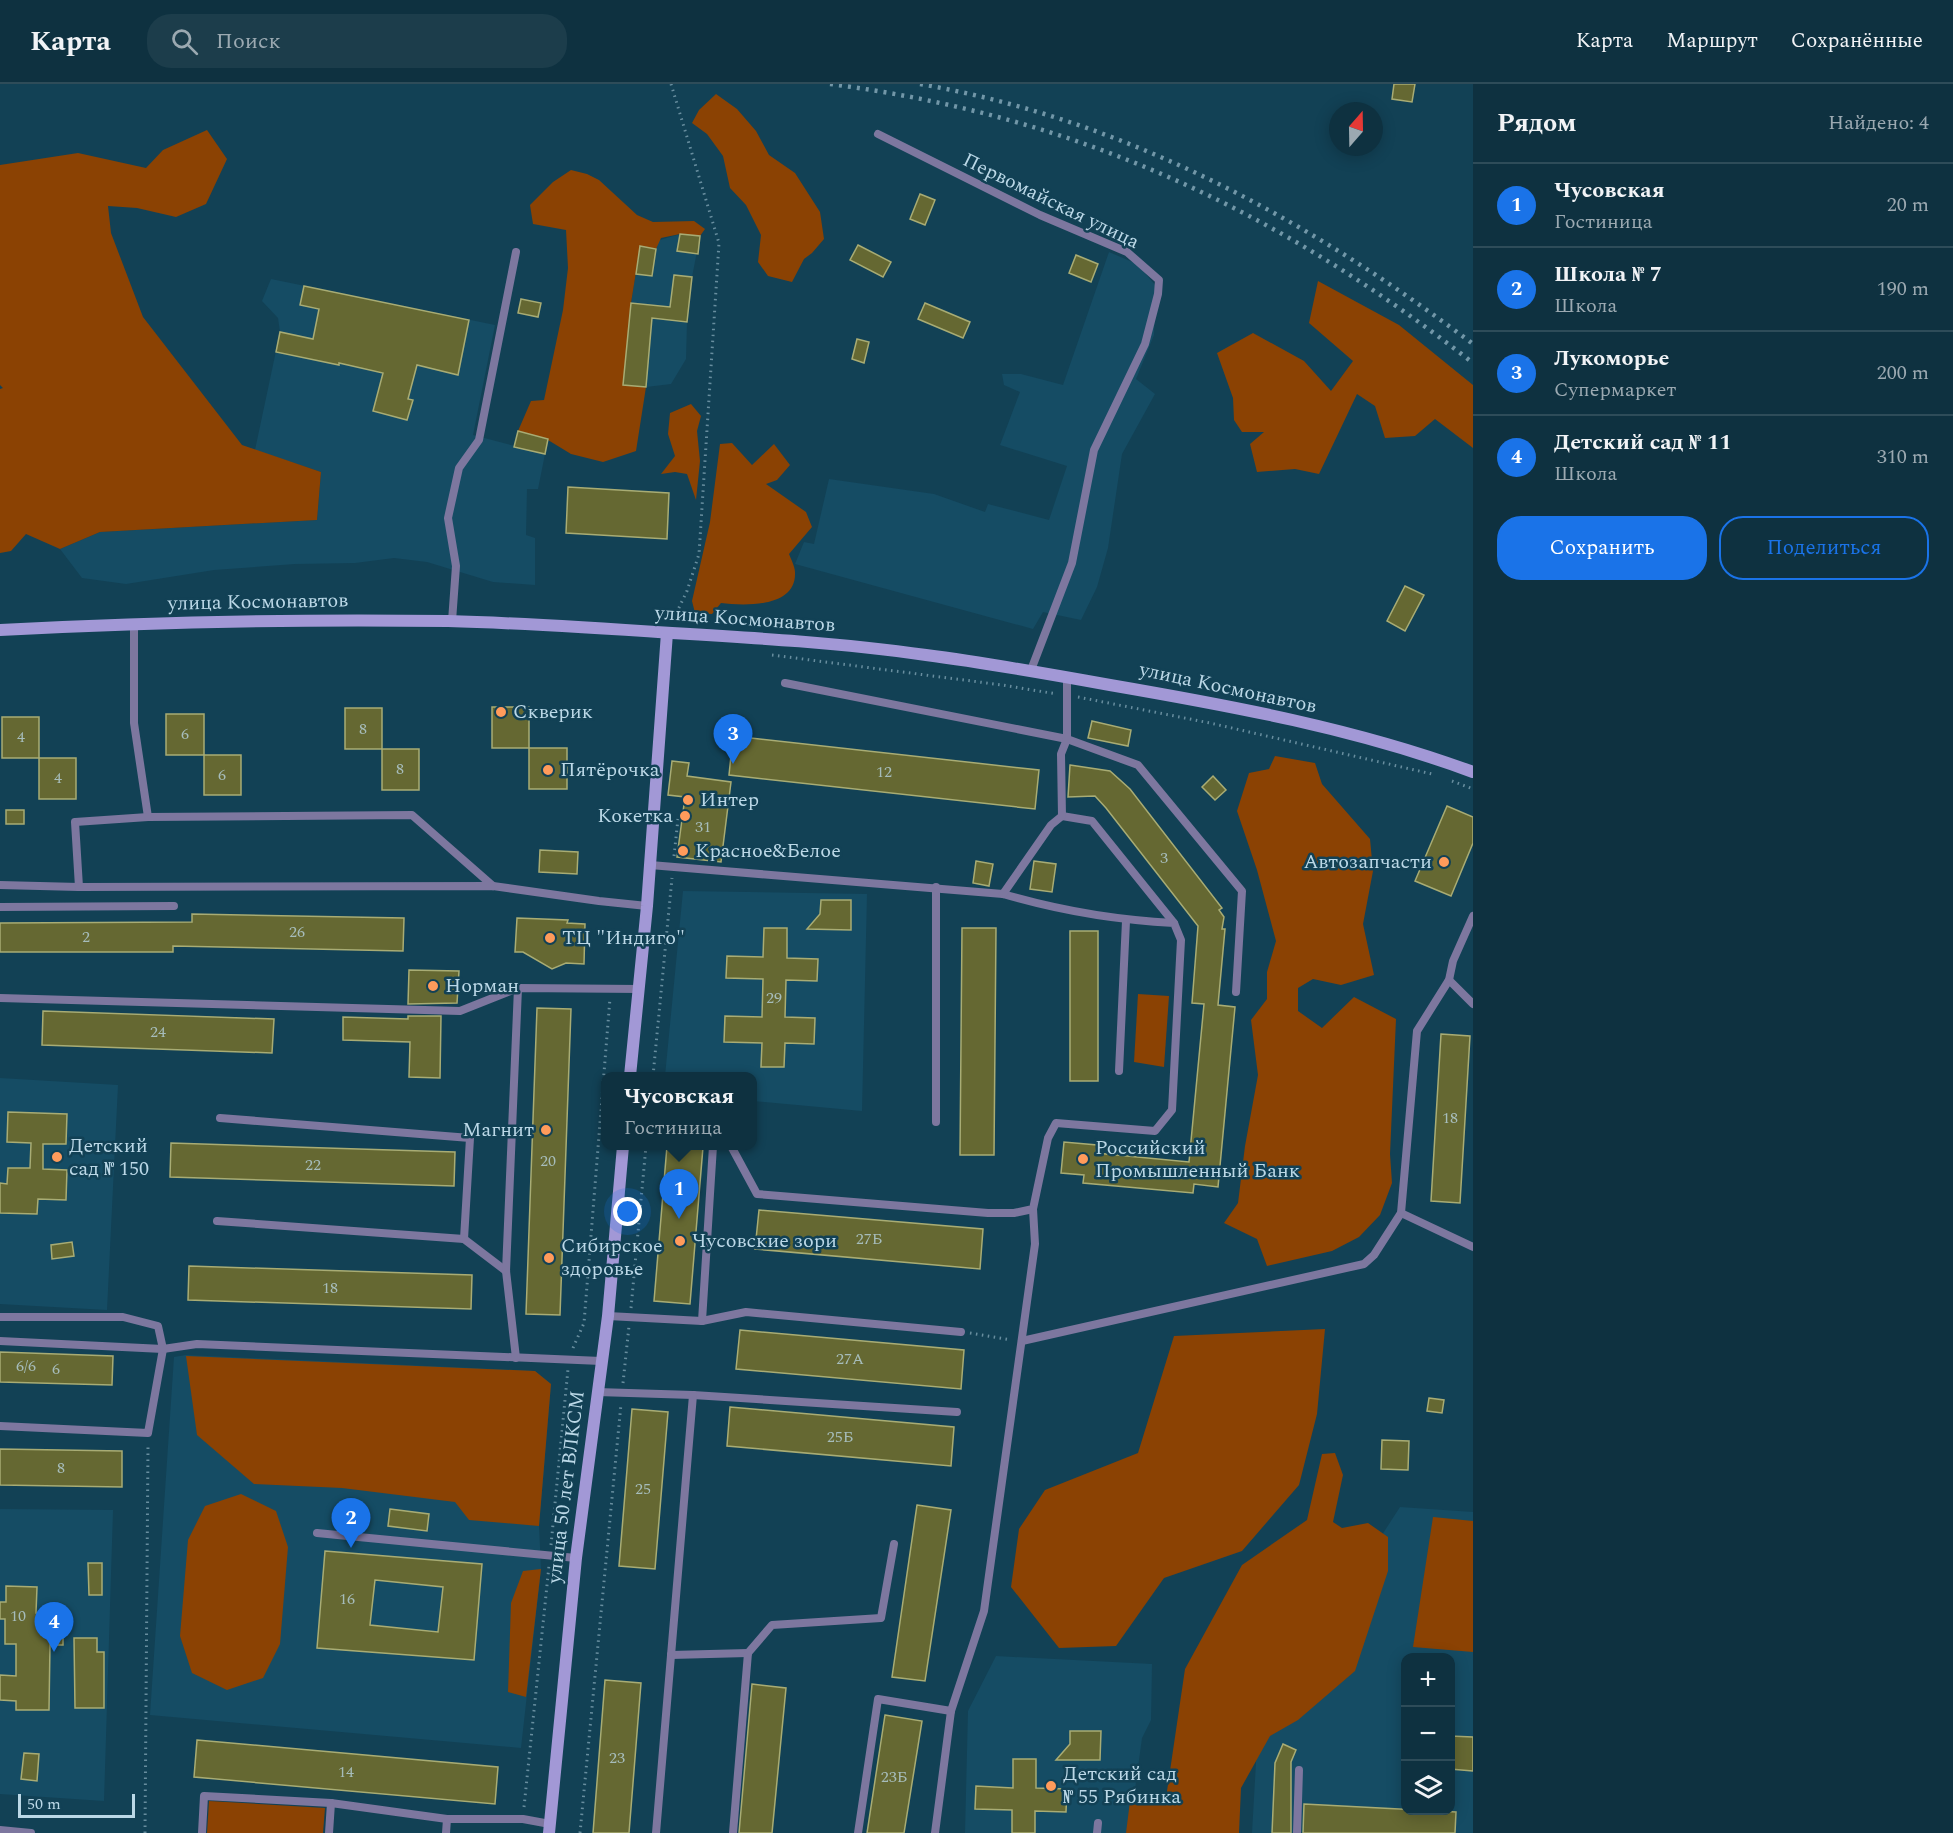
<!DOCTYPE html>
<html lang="ru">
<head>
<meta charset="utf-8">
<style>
	:root { --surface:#0e3140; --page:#1c3d4b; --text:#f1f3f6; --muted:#9ba9b1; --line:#2e4c59; --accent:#1a73e8 }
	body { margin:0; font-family:Spectral,serif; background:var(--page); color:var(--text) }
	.controls { position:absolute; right:18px; bottom:18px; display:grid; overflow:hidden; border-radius:12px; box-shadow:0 3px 15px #0003 }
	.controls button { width:54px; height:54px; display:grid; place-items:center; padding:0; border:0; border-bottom:2px solid var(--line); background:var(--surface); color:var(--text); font:30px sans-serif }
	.compass { position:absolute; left:1329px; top:18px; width:54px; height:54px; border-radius:50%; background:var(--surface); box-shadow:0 3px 15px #0003; rotate:20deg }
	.scale { position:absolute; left:18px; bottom:15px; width:117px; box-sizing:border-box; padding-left:6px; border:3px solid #bbd8e7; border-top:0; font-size:16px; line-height:21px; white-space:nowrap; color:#bbd8e7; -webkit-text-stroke:4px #124155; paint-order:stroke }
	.you { position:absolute; left:628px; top:1128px; width:21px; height:21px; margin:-15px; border:4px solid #fff; border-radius:50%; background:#1a73e8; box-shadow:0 0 0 9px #1a73e833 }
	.badge { display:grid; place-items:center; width:39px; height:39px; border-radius:50%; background:var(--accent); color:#fff; font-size:20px; font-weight:700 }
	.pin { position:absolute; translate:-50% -50px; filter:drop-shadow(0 2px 3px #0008) }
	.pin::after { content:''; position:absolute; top:32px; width:21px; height:18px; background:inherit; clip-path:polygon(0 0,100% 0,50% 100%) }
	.popup { position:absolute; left:601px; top:988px; width:156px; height:78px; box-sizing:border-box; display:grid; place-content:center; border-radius:12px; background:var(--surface); filter:drop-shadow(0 2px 4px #0005); font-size:20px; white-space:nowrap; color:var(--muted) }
	.popup b { font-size:22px; color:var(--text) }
	.popup::after { content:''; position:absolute; left:50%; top:100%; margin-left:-12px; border:12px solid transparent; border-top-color:var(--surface) }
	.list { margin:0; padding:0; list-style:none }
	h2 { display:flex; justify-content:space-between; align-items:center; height:78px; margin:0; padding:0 24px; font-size:26px }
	h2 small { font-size:20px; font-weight:400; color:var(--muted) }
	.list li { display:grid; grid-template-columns:39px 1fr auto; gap:18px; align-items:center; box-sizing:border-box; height:84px; padding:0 24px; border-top:2px solid var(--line) }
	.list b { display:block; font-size:22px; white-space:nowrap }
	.list p { margin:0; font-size:20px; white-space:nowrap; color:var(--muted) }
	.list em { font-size:20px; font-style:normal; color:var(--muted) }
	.actions { display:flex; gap:12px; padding:18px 24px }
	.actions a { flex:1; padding:14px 0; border:2px solid var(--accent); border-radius:24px; text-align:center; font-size:21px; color:var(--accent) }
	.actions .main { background:var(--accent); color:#fff }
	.icon { flex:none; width:33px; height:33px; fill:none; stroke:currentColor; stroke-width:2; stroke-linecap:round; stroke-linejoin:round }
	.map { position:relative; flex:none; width:1473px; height:1749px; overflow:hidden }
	header { display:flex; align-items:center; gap:36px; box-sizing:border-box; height:84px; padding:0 30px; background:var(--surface); border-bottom:2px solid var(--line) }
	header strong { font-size:28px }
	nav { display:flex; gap:33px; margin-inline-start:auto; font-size:21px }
	.search { width:420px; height:54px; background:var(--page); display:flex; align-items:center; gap:15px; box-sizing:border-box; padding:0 21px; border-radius:24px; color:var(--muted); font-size:22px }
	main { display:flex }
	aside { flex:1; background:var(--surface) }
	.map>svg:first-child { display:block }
	.built { fill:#154c64; fill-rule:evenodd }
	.green { fill:#8b4203 }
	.building { fill:#656832; stroke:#a8ac74; stroke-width:1.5; fill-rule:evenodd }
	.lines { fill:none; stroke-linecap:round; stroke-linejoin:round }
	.path { stroke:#688e9f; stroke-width:3; stroke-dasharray:1.5 4.5; stroke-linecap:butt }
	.lane { stroke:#7d779f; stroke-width:8 }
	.secondary { stroke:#a298d6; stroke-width:12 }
	.rail { stroke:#7297a8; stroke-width:4.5; stroke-dasharray:3 6; stroke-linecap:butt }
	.poi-dot { fill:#ff9b5b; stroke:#124155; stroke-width:2 }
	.labels { text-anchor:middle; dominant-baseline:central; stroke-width:5; stroke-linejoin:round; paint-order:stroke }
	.number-label { font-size:16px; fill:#a6bcba }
	.street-label { font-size:20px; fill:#bbd8e7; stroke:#124155 }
	.poi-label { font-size:20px; fill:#bbd8e7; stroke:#124155; text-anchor:start }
</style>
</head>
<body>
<header>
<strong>Карта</strong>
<div class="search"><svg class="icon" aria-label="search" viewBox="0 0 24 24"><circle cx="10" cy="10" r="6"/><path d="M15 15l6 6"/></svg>Поиск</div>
<nav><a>Карта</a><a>Маршрут</a><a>Сохранённые</a></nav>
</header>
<main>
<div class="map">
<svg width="1473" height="1749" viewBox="0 0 1473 1749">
	<rect width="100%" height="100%" fill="#124155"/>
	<!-- built -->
	<g class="built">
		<path d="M680,150L700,152L692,193L687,238L686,275L671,300L646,303L623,301L631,219L640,162Z"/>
		<path d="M1109,168L1137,180L1156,202L1154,251L1136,295L1155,310L1122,370L1108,464L1097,503L1081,536L1043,528L1033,545L795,480L804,458L814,460L829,395L934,410L985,428L988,420L1049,436L1067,382L1000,361L1020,308L1004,301L1002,290H1021L1063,301Z"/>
		<path d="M271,195L495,241L473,351L545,370L538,405H527L526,451L535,454V501L493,498L427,478L394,474L355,479L295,480L214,486L126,500L82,494L60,465L100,448L317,436L321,388L255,366L280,248L278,234L262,217Z"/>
		<path d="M683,807L867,810L862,1027L753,1017L752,992H665Z"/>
		<path d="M0,994L118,1001L107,1226L0,1220Z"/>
		<path d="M186,1271L535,1287L551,1300L539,1442L541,1485L521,1664L150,1631L174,1273Z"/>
		<path d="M1400,1423L1473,1428V1749H1252L1258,1643ZM1406,1574H1450V1726H1406Z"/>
		<path d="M0,1425L113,1426L104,1717L0,1710Z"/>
		<path d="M996,1572L1152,1580L1151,1636L1142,1654L1129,1749H965L968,1627Z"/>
	</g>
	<!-- green -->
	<g class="green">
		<path d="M716,10L737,25L756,47L769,71L795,89L820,128L824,155L812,169L804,175L792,198L768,192L758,178L761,151L746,121L730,104L723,72L707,50L692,39L699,26Z"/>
		<path d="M207,46L227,75L206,120L176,133L137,124L108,122L111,149L143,233L242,361L321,388L317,436L100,448L60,465L26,450L11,467L0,469V305L3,304L0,301V81L78,69L146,84L163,66Z"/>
		<path d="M571,86L587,90L599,96L637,131L653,138L694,137L705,145L700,152L680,150L661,154L656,165L640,163L631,219L624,301L646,303L636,367L603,378L571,370L548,356L518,347L531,317L544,316L563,226L568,184L566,146L533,140L530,121L553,98Z"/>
		<path d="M1318,197L1399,241L1473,301V364L1435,335L1415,352L1385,354L1375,322L1357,310L1319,390L1295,385L1257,388L1250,360L1264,348H1242L1234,336L1233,314L1217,269L1253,249L1304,277L1331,307L1353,277L1309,239Z"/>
		<path d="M691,320L701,332L697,347L700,377L696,416L687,390L675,388L661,390L675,372L668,350L670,329Z"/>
		<path d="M732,359L752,381L774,360L790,381L777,396L766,400L806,428L812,443L789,470C791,475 795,483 795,488C797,524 744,522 721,519L712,530L695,529L692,517L710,438L720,360Z"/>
		<path d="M1275,672L1315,679L1322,700L1370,755L1373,787L1363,840L1374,891L1341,901L1313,895L1298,904V927L1322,944L1354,913L1396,935L1390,1070L1392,1099L1380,1131L1359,1153L1332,1167L1267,1182L1257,1155L1224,1139L1238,1119L1245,1062L1258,991L1251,936L1267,915V888L1276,857L1257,786L1237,727L1249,689L1269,685Z"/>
		<path d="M1138,910L1169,912L1164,983L1134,978Z"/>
		<path d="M1325,1245L1317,1330L1299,1401L1242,1467L1164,1494L1116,1562L1059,1564L1011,1503L1019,1445L1045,1406L1138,1369L1174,1252Z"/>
		<path d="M186,1272L535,1287L551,1300L539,1442L469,1436L455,1418L342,1404L254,1400L197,1351Z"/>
		<path d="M1335,1369L1343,1391L1333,1438L1342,1444L1368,1439L1388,1453V1487L1355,1587L1298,1636L1270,1652L1241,1704L1239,1749H1126L1130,1717L1145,1720L1166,1714L1185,1585L1242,1481L1307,1436L1322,1370Z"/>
		<path d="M241,1410L276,1427L288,1463L280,1560L263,1594L227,1606L192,1589L180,1552L188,1456L205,1422Z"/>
		<path d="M1433,1433L1473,1437V1568L1413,1563Z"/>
		<path d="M541,1485L526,1613L508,1608L511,1519L523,1487Z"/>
		<path d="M209,1717L325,1724L323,1749H207Z"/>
	</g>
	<!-- building -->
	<g class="building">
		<path d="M1394,0H1415L1412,18L1392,15Z"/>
		<path d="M920,110L935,116L925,141L910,135Z"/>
		<path d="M680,150L700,152L698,170L677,167Z"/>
		<path d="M858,161L891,178L883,193L850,176Z"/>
		<path d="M640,162L656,165L652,192L636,190Z"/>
		<path d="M1076,171L1098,180L1091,198L1069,189Z"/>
		<path d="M674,191L692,193L687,238L652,234L646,303L623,301L631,219L670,223Z"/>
		<path d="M304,202L469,236L458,291L417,281L408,315L413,316L407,336L373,327L383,289L339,279V281L276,268L280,248L313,255L319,225L300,221Z"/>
		<path d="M521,215L541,219L538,233L518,229Z"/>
		<path d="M925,219L970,238L963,254L918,235Z"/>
		<path d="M857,255L869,258L864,279L852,275Z"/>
		<path d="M518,347L548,355L545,370L514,363Z"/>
		<path d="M568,403L669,409L667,455L566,449Z"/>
		<path d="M1405,502L1424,511L1405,547L1387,537Z"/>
		<rect x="492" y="623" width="37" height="41"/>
		<rect x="345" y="624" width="37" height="41"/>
		<rect x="166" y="630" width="38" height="41"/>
		<rect x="2" y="633" width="37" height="41"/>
		<path d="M1092,637L1131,646L1128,662L1088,654Z"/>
		<path d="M733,652L1039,686L1035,725L729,691Z"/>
		<rect x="529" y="664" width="38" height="41"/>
		<rect x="382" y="665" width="37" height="41"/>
		<rect x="204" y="671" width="37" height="40"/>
		<rect x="39" y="674" width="37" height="41"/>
		<path d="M672,677L689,679L687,692L731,698L721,778L677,773L685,713L668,711Z"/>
		<path d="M1070,681L1110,687L1130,705L1222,824L1219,826L1224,833L1222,845H1225L1218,921L1235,923L1218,1103L1194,1100L1193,1109L1083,1099L1084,1091L1061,1089L1064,1058L1097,1061L1096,1069L1189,1078L1204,920L1192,919L1198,842L1106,724L1095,712L1068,713Z"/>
		<path d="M1213,692L1226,706L1215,716L1202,703Z"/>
		<path d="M1447,722L1473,733V759L1451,812L1415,797Z"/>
		<rect x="6" y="726" width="18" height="14"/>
		<path d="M540,766L578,768L577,790L539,788Z"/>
		<path d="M976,777L993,780L989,802L973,799Z"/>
		<path d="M1034,777L1056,780L1052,808L1030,805Z"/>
		<path d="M821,816H851V846L807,845L820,830Z"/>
		<path d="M192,830L404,834L403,867L173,862V868H0V839L192,838Z"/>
		<path d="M517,834L568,836L567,839L585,840L584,880L566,879L552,885L523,868H515Z"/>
		<path d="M764,844H787V874L818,875L817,897L786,896L785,933L815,934L814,960L785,959L784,983H761L762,959L724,958L725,932L762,933L763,895L726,894L727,872L763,873Z"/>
		<path d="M962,844H996L994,1071H960Z"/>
		<rect x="1070" y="847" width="28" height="150"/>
		<path d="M409,886L459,887L457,919L408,920Z"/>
		<path d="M537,924L571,925L560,1231L526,1230Z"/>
		<path d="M43,927L274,935L272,969L42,961Z"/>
		<path d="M408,932H441L440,994L409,993L410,958L343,956V933L408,935Z"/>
		<path d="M1441,950L1470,952L1460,1119L1431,1117Z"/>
		<path d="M8,1028L67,1030L66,1060H43V1085L67,1086L66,1116L38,1115L37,1130L0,1129V1099L7,1100L8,1084H30L31,1059L7,1058Z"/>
		<path d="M171,1059L455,1068L454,1102L170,1093Z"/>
		<path d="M667,1062L703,1063L690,1220L654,1217Z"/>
		<path d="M759,1126L983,1145L980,1185L755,1165Z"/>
		<path d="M72,1158L74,1172L52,1175L51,1161Z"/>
		<path d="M189,1182L472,1191L471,1225L188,1216Z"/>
		<path d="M740,1246L964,1266L961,1305L736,1285Z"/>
		<path d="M0,1268L113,1272L112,1301L0,1298Z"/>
		<path d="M1429,1314L1444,1316L1442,1329L1427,1327Z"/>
		<path d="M730,1323L954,1343L951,1382L727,1362Z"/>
		<path d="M632,1325L668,1328L655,1485L619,1482Z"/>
		<path d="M1382,1356L1409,1357L1408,1386L1381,1385Z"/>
		<path d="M0,1365L122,1367V1403L0,1401Z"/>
		<path d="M917,1421L951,1426L925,1597L892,1593Z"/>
		<path d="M390,1425L429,1430L427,1447L388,1442Z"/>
		<path d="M325,1467L482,1480L474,1576L317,1564ZM375,1496L443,1503L438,1548L370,1541Z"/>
		<path d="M88,1479H102V1511H89Z"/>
		<path d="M6,1502L37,1503L36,1529L63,1530V1561H50L49,1626H16V1617L0,1616V1591L16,1592V1560H5V1535H0V1518H6Z"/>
		<path d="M74,1554H97V1568H104V1624H75Z"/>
		<path d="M605,1596L641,1599L629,1749H593Z"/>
		<path d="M752,1600L786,1604L772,1749H739Z"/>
		<path d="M885,1631L922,1637L904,1749H867Z"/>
		<path d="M1070,1647H1101L1100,1676H1056L1070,1660Z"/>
		<path d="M1450,1652L1473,1653V1687L1450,1685Z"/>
		<path d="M197,1656L498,1683L495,1720L194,1693Z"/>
		<path d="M1283,1660L1296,1666L1291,1678V1749H1272L1275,1679Z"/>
		<path d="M24,1669L39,1670L37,1697L21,1695Z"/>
		<path d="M1013,1675H1036V1704L1067,1705L1066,1728L1035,1727V1749H1012V1726L975,1725L976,1702L1013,1704Z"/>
		<path d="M1304,1720L1456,1728L1455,1749H1303Z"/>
	</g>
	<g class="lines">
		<!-- path -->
		<g class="path">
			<path d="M671,0L719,159L699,470L687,507L673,536"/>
			<path d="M772,571L1002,601L1057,610"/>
			<path d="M1078,613L1210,639L1432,690"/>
			<path d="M1452,697L1473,705"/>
			<path d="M674,772L678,735"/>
			<path d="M653,992L672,794"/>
			<path d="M631,1224L646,1062"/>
			<path d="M970,1249L1011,1256"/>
			<path d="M573,1264L584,1239L610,914"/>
			<path d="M623,1299L629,1242"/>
			<path d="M551,1461L568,1285"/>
			<path d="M524,1723L549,1482"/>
			<path d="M145,1749L148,1361"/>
			<path d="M580,1749L621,1320"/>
		</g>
		<!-- lane -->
		<g class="lane">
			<path d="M878,50L1040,131L1127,168L1159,196L1158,210L1145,260L1094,366L1072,479L1031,586"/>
			<path d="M452,537L456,482L448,434L459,384L479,356L516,168"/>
			<path d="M134,540V639L148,733"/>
			<path d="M785,599L1067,655L1138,681L1242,807L1236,908"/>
			<path d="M1062,732L1092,737L1174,839"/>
			<path d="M650,781L1003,810C1061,827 1114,836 1174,839L1181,856L1172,1026L1155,1047L1056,1039L1048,1054L1033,1125L1014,1129H988L757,1110L731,1062"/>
			<path d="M0,801L79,803L75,738L148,733L412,731L493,802"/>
			<path d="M79,803L493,802L599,817L647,822"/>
			<path d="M936,803V1038"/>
			<path d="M1003,810L1051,741L1062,732L1061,670L1067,655V593"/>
			<path d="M0,823L174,822"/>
			<path d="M1449,896L1473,920"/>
			<path d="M0,914L460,927L518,904"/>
			<path d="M1119,987L1126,837"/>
			<path d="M220,1034L470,1054L464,1155"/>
			<path d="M1401,1129L1473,1163"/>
			<path d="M217,1137L464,1155L506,1187"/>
			<path d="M608,1232L702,1237L746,1228L961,1248"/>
			<path d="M0,1233H123L158,1242L163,1265L148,1349L0,1342"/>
			<path d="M702,1237L713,1062"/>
			<path d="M0,1257L163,1265L197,1260L601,1277"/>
			<path d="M1022,1257L1364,1180L1374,1171L1401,1129L1417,947L1449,896L1453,877L1473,832"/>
			<path d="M516,1274L506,1187L518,904L640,905"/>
			<path d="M597,1308L693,1311L957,1328"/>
			<path d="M317,1449L576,1474"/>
			<path d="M671,1571L748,1569"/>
			<path d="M0,1746L31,1749"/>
			<path d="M202,1749L204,1712L331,1719L447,1735"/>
			<path d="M329,1749L331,1719"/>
			<path d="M446,1749L447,1735H523L550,1740"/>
			<path d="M656,1749L693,1311"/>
			<path d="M733,1749L748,1569L772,1541L881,1534L894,1460"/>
			<path d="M858,1749L878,1615L951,1627"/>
			<path d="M935,1749L951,1627L984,1527L1035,1160L1033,1125"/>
			<path d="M1097,1749L1098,1739"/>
			<path d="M1297,1749L1299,1686"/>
		</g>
		<!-- secondary -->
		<g class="secondary">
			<path d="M0,546C149,538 299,535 448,537C523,539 598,544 672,549C757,554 842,559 926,571C988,579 1049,590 1110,601C1232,622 1357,645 1473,688"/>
			<path d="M630,992L647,822L667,549"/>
			<path d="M549,1749L576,1474L608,1232L623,1062"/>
		</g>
		<!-- rail -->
		<g class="rail">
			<path d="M830,0C1077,32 1278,126 1473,279"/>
			<path d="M920,0C1126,36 1308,135 1473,260"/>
		</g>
	</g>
	<!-- markers -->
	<g class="poi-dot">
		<circle cx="501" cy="628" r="6"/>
		<circle cx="548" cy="686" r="6"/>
		<circle cx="688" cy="716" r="6"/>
		<circle cx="685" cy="732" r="6"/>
		<circle cx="683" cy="767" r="6"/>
		<circle cx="1444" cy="778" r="6"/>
		<circle cx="550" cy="854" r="6"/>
		<circle cx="433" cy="902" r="6"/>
		<circle cx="546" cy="1046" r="6"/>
		<circle cx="57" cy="1073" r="6"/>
		<circle cx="1083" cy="1075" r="6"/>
		<circle cx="680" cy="1157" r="6"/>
		<circle cx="549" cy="1174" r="6"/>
		<circle cx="1051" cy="1702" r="6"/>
	</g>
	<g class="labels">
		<!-- number labels -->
		<g class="number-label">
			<text x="363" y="645">8</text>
			<text x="185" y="650">6</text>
			<text x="21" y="653">4</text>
			<text x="400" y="685">8</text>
			<text x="884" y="688">12</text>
			<text x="222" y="691">6</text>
			<text x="58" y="694">4</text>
			<text x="703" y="743">31</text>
			<text x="1164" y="774">3</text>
			<text x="297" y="848">26</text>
			<text x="86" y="853">2</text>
			<text x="774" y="914">29</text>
			<text x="158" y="948">24</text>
			<text x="1450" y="1034">18</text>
			<text x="548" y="1077">20</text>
			<text x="313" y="1081">22</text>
			<text x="869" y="1155">27Б</text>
			<text x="330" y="1204">18</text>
			<text x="850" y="1275">27А</text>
			<text x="26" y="1282">6/6</text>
			<text x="56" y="1285">6</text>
			<text x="840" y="1353">25Б</text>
			<text x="61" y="1384">8</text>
			<text x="643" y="1405">25</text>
			<text x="347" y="1515">16</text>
			<text x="18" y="1532">10</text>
			<text x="617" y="1674">23</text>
			<text x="346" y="1688">14</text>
			<text x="894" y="1693">23Б</text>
		</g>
		<!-- street labels -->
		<g class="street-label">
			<text transform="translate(1051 117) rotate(26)">Первомайская улица</text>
			<text transform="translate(258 518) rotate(-1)">улица Космонавтов</text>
			<text transform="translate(745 535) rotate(4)">улица Космонавтов</text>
			<text transform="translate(1228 604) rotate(12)">улица Космонавтов</text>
			<text transform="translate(566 1403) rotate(-83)">улица 50 лет ВЛКСМ</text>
		</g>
		<!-- poi labels -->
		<g class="poi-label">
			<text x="513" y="628">Скверик</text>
			<text x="560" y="686">Пятёрочка</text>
			<text x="700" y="716">Интер</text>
			<text x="673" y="732" text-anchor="end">Кокетка</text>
			<text x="695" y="767">Красное&amp;Белое</text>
			<text x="1432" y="778" text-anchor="end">Автозапчасти</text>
			<text x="562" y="854">ТЦ "Индиго"</text>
			<text x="445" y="902">Норман</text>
			<text x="534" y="1046" text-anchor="end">Магнит</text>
			<text x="69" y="1062">Детский<tspan x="69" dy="23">сад № 150</tspan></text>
			<text x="1095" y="1064">Российский<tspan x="1095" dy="23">Промышленный Банк</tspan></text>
			<text x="692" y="1157">Чусовские зори</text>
			<text x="561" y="1162">Сибирское<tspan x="561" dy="23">здоровье</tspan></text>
			<text x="1063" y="1690">Детский сад<tspan x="1063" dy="23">№ 55 Рябинка</tspan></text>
		</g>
	</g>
</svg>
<div class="controls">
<button>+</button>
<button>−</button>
<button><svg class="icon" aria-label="layers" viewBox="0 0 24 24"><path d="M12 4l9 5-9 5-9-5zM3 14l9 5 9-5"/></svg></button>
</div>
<svg class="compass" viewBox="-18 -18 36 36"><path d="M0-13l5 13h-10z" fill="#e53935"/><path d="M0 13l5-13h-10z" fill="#9ba9b1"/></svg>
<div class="scale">50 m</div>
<div class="you"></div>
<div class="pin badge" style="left:679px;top:1135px">1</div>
<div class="popup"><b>Чусовская</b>Гостиница</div>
<div class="pin badge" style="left:351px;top:1464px">2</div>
<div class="pin badge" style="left:733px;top:680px">3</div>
<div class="pin badge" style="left:54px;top:1568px">4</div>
</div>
<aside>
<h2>Рядом<small>Найдено: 4</small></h2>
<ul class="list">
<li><span class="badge">1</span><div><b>Чусовская</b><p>Гостиница</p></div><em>20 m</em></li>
<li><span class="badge">2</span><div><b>Школа № 7</b><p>Школа</p></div><em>190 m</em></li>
<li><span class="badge">3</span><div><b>Лукоморье</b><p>Супермаркет</p></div><em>200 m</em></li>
<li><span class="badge">4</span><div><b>Детский сад № 11</b><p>Школа</p></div><em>310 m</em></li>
</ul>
<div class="actions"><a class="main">Сохранить</a><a>Поделиться</a></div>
</aside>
</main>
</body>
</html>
